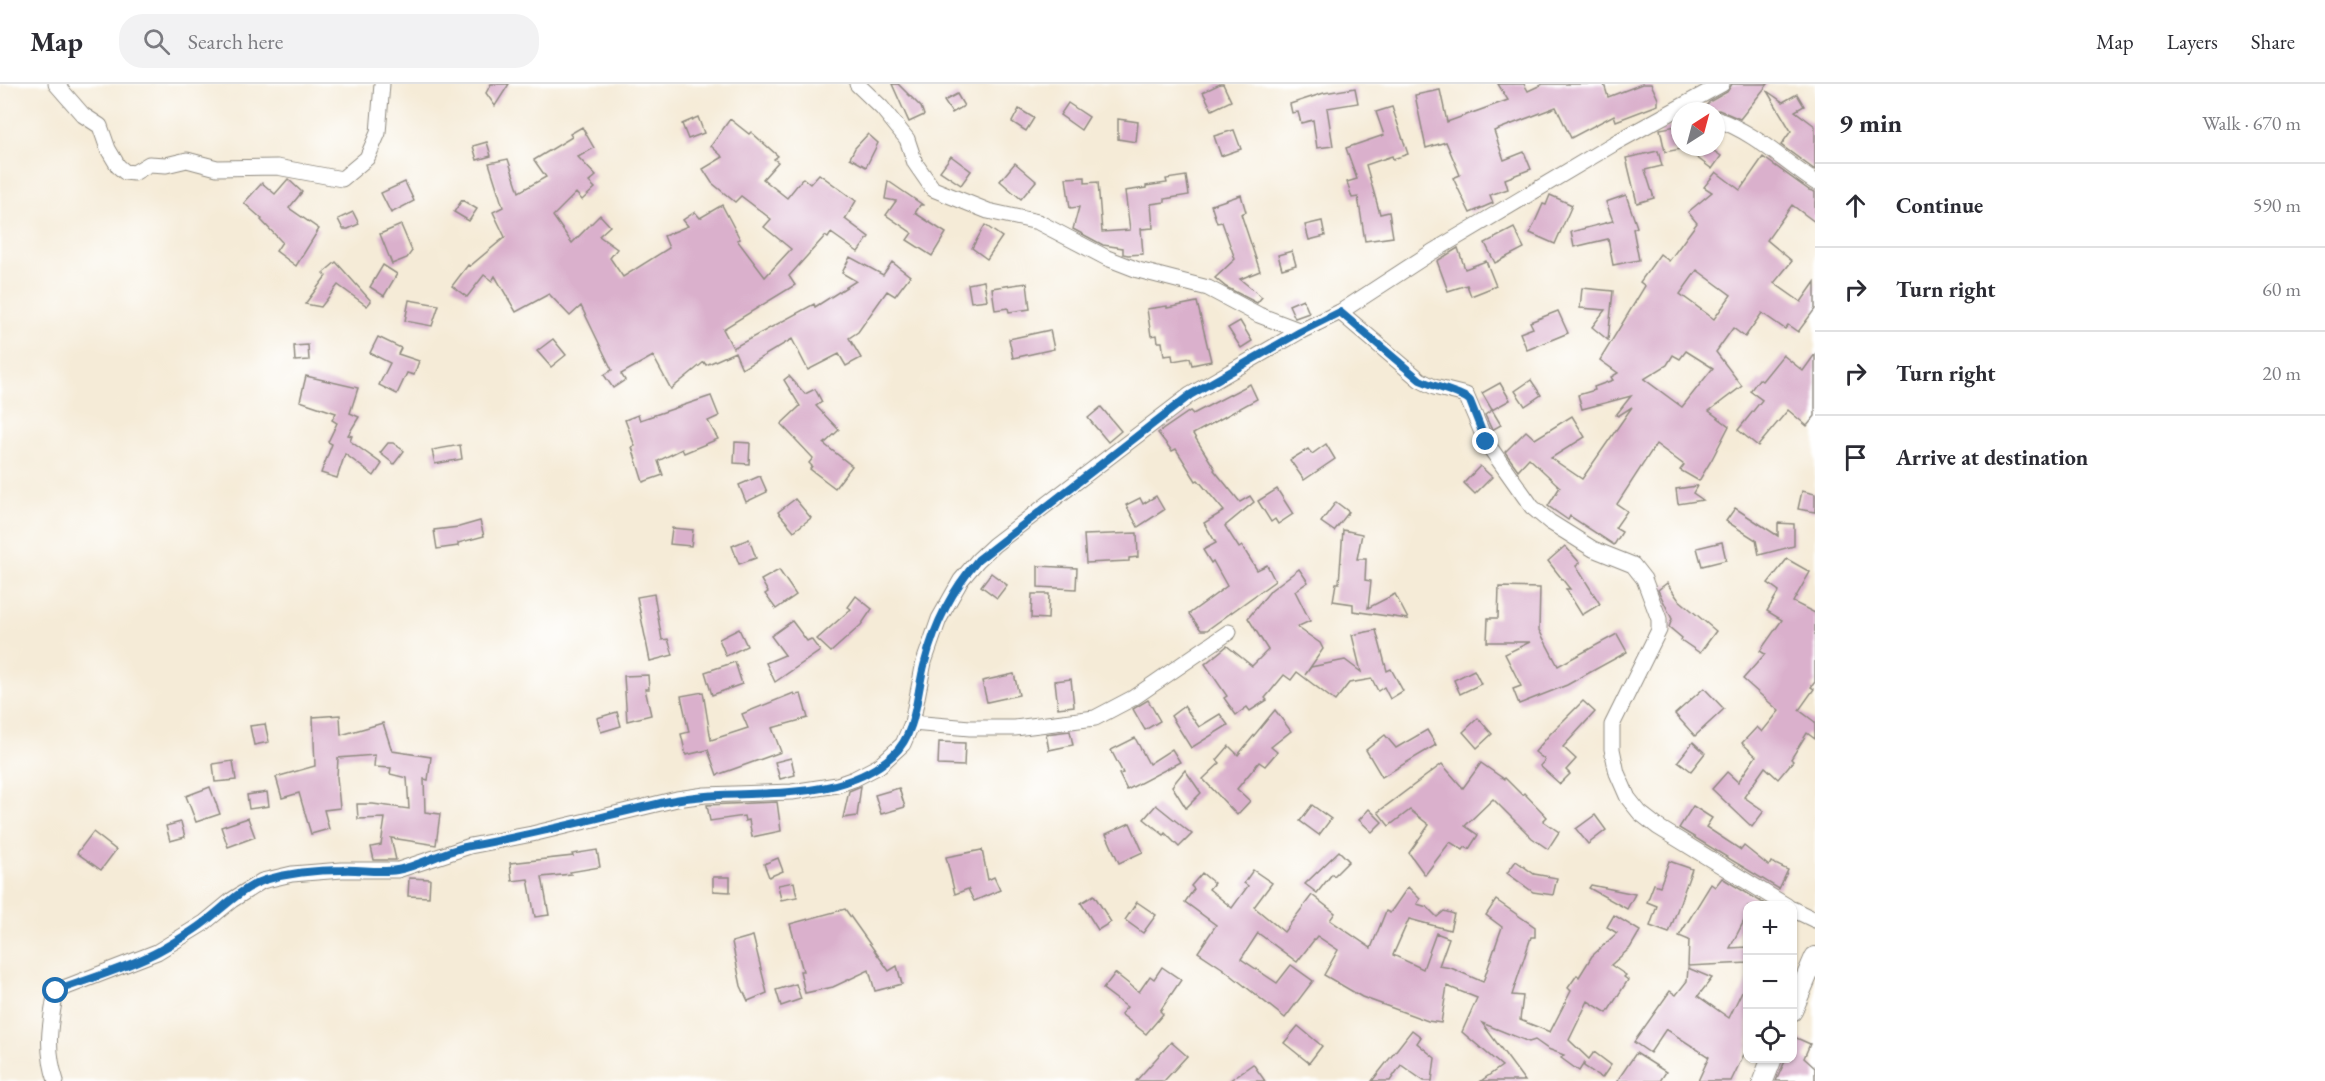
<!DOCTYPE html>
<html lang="en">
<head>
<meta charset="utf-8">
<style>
	:root { --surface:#fff; --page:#f2f2f3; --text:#2b2b33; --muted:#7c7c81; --line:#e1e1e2 }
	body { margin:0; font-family:"EB Garamond",serif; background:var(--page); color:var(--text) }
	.controls { position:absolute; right:18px; bottom:18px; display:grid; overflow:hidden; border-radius:12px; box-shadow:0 2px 4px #0004 }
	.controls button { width:54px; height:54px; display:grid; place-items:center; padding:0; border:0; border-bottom:2px solid var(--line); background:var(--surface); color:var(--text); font:30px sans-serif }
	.compass { position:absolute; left:1671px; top:18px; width:54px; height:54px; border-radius:50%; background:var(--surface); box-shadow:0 2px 4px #0004; rotate:36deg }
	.stop { position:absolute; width:18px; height:18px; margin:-14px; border:4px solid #1f6fb2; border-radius:50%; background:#fff }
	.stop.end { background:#1f6fb2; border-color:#fff; box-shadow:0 2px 6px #0008 }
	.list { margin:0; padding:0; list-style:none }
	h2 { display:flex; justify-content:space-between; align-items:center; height:78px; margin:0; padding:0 24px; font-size:26px }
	h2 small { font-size:20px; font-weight:400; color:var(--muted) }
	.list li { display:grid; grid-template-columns:39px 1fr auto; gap:18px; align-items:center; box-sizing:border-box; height:84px; padding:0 24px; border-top:2px solid var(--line) }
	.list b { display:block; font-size:22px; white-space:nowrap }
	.list em { font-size:20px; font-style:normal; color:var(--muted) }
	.icon { flex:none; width:33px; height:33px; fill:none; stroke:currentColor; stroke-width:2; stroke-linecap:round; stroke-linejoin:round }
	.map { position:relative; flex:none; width:1815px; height:997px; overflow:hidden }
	header { display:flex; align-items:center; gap:36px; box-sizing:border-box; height:84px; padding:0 30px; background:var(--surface); border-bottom:2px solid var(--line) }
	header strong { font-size:28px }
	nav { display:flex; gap:33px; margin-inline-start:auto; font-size:21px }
	.search { width:420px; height:54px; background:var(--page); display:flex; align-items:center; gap:15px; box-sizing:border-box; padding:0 21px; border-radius:24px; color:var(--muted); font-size:22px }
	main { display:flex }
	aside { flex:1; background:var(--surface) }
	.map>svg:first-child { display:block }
	.building { fill:#dab0cc; fill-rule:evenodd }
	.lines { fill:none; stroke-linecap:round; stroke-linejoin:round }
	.street-casing { stroke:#908b81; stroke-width:17 }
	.secondary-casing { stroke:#908b81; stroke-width:22 }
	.street { stroke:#fff; stroke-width:15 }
	.secondary { stroke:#fff; stroke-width:20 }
	.route { stroke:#1f6fb2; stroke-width:8 }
</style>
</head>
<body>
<header>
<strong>Map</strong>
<div class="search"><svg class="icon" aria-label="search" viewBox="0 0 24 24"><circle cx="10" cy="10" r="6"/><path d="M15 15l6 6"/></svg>Search here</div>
<nav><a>Map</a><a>Layers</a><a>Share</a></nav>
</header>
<main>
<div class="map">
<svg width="1815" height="997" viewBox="0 0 1815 997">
	<rect width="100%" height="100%" fill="#fff"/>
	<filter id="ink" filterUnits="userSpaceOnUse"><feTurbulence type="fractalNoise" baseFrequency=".0167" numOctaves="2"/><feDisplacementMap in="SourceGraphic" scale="12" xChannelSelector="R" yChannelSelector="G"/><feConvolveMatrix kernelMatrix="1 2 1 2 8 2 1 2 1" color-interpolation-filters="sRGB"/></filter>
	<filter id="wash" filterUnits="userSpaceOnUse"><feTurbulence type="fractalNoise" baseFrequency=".008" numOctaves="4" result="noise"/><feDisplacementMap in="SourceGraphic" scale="24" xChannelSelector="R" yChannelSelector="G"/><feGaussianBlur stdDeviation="1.35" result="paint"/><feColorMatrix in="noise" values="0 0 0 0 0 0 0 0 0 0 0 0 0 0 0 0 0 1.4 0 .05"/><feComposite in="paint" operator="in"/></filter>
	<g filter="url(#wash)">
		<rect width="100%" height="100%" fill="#f5ebd7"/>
		<g id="blocks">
			<!-- building -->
			<g class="building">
				<path d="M491,0H509L495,22L486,9Z"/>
				<path d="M892,0H898L921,23L924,31L909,38Z"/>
				<path d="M1220,0H1223L1231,17L1212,26L1203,8Z"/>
				<path d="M1498,0H1524L1528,7L1543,0H1604L1608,13L1642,0H1651L1658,15V21L1616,37L1614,31L1571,54L1556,23L1494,47L1504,76L1524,68L1531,85L1505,95L1508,105L1490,111L1493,119L1470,129L1453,94L1460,91L1446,58L1426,64L1415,11L1440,6L1447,38L1508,16Z"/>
				<path d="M1732,0H1768L1740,35L1719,26L1702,27L1709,18L1727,8Z"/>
				<path d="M1355,4L1358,19L1327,24L1333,62L1317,64L1313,36L1301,39L1298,28L1292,29L1290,20L1324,9Z"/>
				<path d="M1767,7L1783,18L1797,10L1804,22L1795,27L1815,42V86L1781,61L1791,47Z"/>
				<path d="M957,10L964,22L952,29L944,17Z"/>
				<path d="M1068,19L1089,33L1081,46L1060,31Z"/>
				<path d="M1392,23L1408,70L1393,75L1392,72L1366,81L1380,130L1389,128L1393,153L1365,157L1358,113L1352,114L1347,98L1357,95L1346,64L1384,51L1376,28Z"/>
				<path d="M1019,25L1034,34L1026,47L1012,38Z"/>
				<path d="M698,33L704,49L688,55L682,40Z"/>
				<path d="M730,35L749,50L751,48L778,72L774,75L778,78L763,95L787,114L803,94L810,100L819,90L856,117L845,135L869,153L858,168L831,149L828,154L825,152L789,192L795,201L723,245L733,264L814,220L815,223L856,197L842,189L850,173L883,191L892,178L910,192L895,212L887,207L858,248L849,254L861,274L846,282L839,270L808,286L792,255L742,285L735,268L706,281L704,278L671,305L653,272L621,290L625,296L613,304L604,291L612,286L581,222L570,232L549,210L516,228L495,192L492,197L484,191L467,213L452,202L468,181L470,182L505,153L493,128L503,123L489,79L508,75L519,108L546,93L534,76L572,53L570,50L582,43L594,64L578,73L596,92L589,98L595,104L582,116L576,109L553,132L572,159L600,131L610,142L599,152L617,165L610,174L623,193L669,164L664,152L688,142L683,136L695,128L700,134L722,121L740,155L737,156L765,193L791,165L764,143L771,135L741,112L735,118L712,99L703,85L723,73L711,62Z"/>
				<path d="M1118,35L1138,38L1136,58L1118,55Z"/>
				<path d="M1676,42L1681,65L1665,68L1660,45Z"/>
				<path d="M1234,46L1241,65L1221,72L1214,52Z"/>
				<path d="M868,50L878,59L866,83L850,74L855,64Z"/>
				<path d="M487,58L491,72L477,76L473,62Z"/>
				<path d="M1683,63H1708L1721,72L1712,85Z"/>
				<path d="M1658,67L1662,82L1645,86L1654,114L1637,119L1626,74Z"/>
				<path d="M951,72L971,87L961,101L940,87Z"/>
				<path d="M1763,73L1809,106L1815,108V138L1792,121L1767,156L1792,177L1774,199L1801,218L1815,198V225L1798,248L1788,241L1785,245L1762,229L1745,253L1733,244L1716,268L1742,302L1709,327L1729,342L1712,375L1699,397L1680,386L1684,381L1656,360L1617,420L1627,427L1615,444L1622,448L1614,461L1570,432L1568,436L1548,422L1560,403L1529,374L1518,386L1505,368L1526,347L1535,355L1572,332L1585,353L1551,374L1582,395L1632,323L1618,332L1616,331L1631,312L1582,325L1578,311L1595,306L1594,303L1613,296L1611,293L1618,289L1600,276L1645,202L1640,198L1660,170L1669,177L1697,139L1688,128L1712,108L1704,103L1716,88L1740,106ZM1697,186L1731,211L1714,235L1680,210ZM1686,267L1713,284L1682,323L1644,295L1667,281L1673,271L1680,275Z"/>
				<path d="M1015,79L1036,97L1021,115L1000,97Z"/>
				<path d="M1186,92L1189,111L1165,115V118L1151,120L1153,144L1141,145L1143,170L1128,171L1123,170V164L1103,161L1073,145L1079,123L1070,124L1066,94L1085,93V99L1098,98L1102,148L1130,146L1125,107L1146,104V102L1167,99L1166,95Z"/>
				<path d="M288,95L302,108L289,124L319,145L296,182L276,167L282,158L261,136L262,135L244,119L262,99L275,110Z"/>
				<path d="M888,97L923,121H920L915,129L946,149L932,172L907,156L912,149L886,131L896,117L885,115Z"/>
				<path d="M405,98L414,117L391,129L381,109Z"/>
				<path d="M1241,111L1246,128L1241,130L1260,187L1240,195L1262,213L1257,219L1226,203L1215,194L1235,175L1222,138L1217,139L1211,121Z"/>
				<path d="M1550,111L1572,121L1555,160L1530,149L1543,120L1546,121Z"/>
				<path d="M1626,111L1637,143L1633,145L1639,176L1613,181L1608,155L1574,163L1571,148L1613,137L1606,118Z"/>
				<path d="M462,116L477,125L469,137L454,128Z"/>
				<path d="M353,128L359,140L348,145H343L338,135Z"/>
				<path d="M1322,137L1325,152L1309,156L1305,141Z"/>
				<path d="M401,141L412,167L407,174L392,180L380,150Z"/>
				<path d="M985,141L1002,153L987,175L972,164Z"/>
				<path d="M1514,144L1524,164L1495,179L1485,159Z"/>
				<path d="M1458,164L1465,185L1486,177L1496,202L1471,212L1467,201L1448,207L1437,177Z"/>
				<path d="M1292,167L1296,181L1282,185L1278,171Z"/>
				<path d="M336,178L371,217L367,222L338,201L321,223L305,220L326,192L323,189Z"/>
				<path d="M383,181L397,190L384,212L370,203Z"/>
				<path d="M984,197L987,216L971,218L968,200Z"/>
				<path d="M1027,199L1030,225L1009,228L1008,224L995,226L992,204Z"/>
				<path d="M1582,204L1613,207L1608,256L1592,243L1605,226L1580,224Z"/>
				<path d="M1303,215L1309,229L1295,234L1289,221Z"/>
				<path d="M409,216L439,221L432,242L405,237Z"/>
				<path d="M1197,218L1211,277L1192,281L1190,274L1173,277L1172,271L1164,272L1162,258H1158L1157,251L1151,252L1147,225L1167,222V224Z"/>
				<path d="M1558,227L1568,249L1527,266L1520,249L1533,244L1530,238Z"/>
				<path d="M1240,237L1252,257L1241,264L1228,244Z"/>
				<path d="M1050,246L1054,265L1013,274L1009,255Z"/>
				<path d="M378,253L401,264L398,270L419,277L414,291L407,289L397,310L379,301L390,279L370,269Z"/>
				<path d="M553,255L566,271L551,283L537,267Z"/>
				<path d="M308,261L309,276L295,277L294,262Z"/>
				<path d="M1815,270V332L1807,342L1788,326L1758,362L1738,346L1762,316L1750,307L1759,295L1762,297L1783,271L1803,287Z"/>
				<path d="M306,292L358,304L350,329L359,333L348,351L352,352L350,357L382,380L374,392L345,370L337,394L321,389L332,360L328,358L337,339L332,336L336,329L300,317Z"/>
				<path d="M789,292L805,310L815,305L822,318L816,322L839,346L824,360L852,382L835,404L810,385L812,382L809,379L813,374L781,340L800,322L784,296Z"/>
				<path d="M1531,296L1541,311L1525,322L1515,307Z"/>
				<path d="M1500,299L1510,316L1492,326L1482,309Z"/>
				<path d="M1250,300L1257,315L1193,350L1215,385L1214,386L1240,418L1250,412L1254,418L1225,442L1239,464L1242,462L1257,486L1267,481L1275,497L1207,546H1201L1189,530L1227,502L1213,477L1211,479L1203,466L1216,459L1204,439L1224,427L1198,396L1196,397L1176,365L1172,367L1158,349L1190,327L1193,330Z"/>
				<path d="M711,312L719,332L708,337L718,355L684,369L682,365L658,377L663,391L643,398L632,363L635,362L625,336L638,331L640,336Z"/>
				<path d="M1101,323L1121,347L1108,358L1088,334Z"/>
				<path d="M1492,326L1501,341L1492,346L1485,331Z"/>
				<path d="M735,358L750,359L749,380L734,379Z"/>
				<path d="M388,359H393L404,367L394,380L380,369Z"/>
				<path d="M1326,360L1335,375L1304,396L1290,376L1308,365L1312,370Z"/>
				<path d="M460,361L462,375L435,380L432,366Z"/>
				<path d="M1480,382L1492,393L1475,410L1464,399Z"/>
				<path d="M760,392L767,408L746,418L739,401Z"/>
				<path d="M1697,402L1693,409L1703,416L1678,420L1676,405Z"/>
				<path d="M1277,405L1293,430L1278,440L1275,435L1271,438L1258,417Z"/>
				<path d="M1802,407L1815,410V428L1798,425Z"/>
				<path d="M1156,412L1164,426L1138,443L1126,421L1140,414L1143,420Z"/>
				<path d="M795,415L811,434L794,447L778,428Z"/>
				<path d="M1336,418L1349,428L1334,447L1321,438Z"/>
				<path d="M1735,424L1778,452V439L1794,440V462L1759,471L1756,456L1726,437Z"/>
				<path d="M480,437L484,452L458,459V462L437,465L434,446L459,443Z"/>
				<path d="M672,444L693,446L691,462L670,460Z"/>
				<path d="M1343,446L1362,450L1357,475H1366L1365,496L1371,497L1368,524L1395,510L1408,535L1353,527V520L1333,517L1336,499H1339Z"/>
				<path d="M1137,449L1138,473L1129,474V477L1086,479L1084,451Z"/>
				<path d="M749,455L756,474L739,480L732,462Z"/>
				<path d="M1722,458L1726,476L1702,482L1697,464Z"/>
				<path d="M1565,462L1580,479L1576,482L1600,520L1582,531L1566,505H1570L1548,477Z"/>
				<path d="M1787,475L1810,488L1793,518L1815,529V598L1811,603L1814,605L1799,626L1815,638V655L1807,649L1791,675L1793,677L1778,695L1765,683L1744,713L1764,727L1752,743L1712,705L1727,688L1738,698L1756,672L1742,659L1757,643L1762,648L1779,627L1743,595L1765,570L1760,567L1782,536L1767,527L1779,507L1768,499Z"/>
				<path d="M1038,482L1077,484L1076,505L1038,503Z"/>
				<path d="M1299,485L1308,498L1295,507L1310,537L1297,543L1320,559L1323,565L1305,591L1311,583L1345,576L1361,588L1352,551L1376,546L1387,587L1391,585L1403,607L1390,615L1384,603L1378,607L1372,595L1349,599L1335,617L1297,588L1291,596L1284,591L1265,614L1267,616L1250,627L1247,623L1236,631L1224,614L1227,612L1205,580L1227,562L1252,582L1268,566L1248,534L1271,506Z"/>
				<path d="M779,486L796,511L776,525L765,510L768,508L761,496Z"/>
				<path d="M991,489L1007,501L997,514L981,502Z"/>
				<path d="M1667,499L1678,515L1716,547L1700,569L1681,556L1682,554L1669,543L1672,535L1658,506Z"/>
				<path d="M1499,503L1540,504L1539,546L1558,582L1617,550L1627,568L1567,601L1519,620L1513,605L1521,602L1505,570L1530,558H1487L1488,534H1498Z"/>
				<path d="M654,510L662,556L668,555L673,571L650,577L637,513Z"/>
				<path d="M1032,510H1049L1048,535L1031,534Z"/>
				<path d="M856,512L872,525L861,541L831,568L817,555L851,525L848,523Z"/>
				<path d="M792,537L807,557L811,555L820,567L775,598L766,579L785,571L771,552Z"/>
				<path d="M739,545L747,562L726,572L719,555Z"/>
				<path d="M735,578L742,600L712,611L705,588Z"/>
				<path d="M1474,586L1481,600L1460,610L1454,596Z"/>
				<path d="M1014,590L1019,611L987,618L982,597Z"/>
				<path d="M648,591L649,605H645L651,631L627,637L624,592Z"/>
				<path d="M1071,595L1074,622L1058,624L1055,597Z"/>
				<path d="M1704,604L1724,625L1695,652L1675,630Z"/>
				<path d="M703,608L711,656L748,644L742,630L794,609L795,611L801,610L808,634L772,644L781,668L717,691L708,666L686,671L681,650L689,648L681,612Z"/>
				<path d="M1148,616L1160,637L1145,646L1133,625Z"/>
				<path d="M1583,617L1595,628L1563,663L1576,675L1566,686L1570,690L1560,700L1540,682L1545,676L1535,668L1550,650Z"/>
				<path d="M1184,622L1199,643L1220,630L1228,641L1191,664L1171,632Z"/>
				<path d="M1275,626L1291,647L1271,663L1277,668L1265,682L1259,678L1237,705L1250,717L1237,731L1203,695L1220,679L1217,676L1229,662L1238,671Z"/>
				<path d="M617,628L621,642L601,648L597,634Z"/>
				<path d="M340,631L341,651L383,639L392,667L431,673L428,696L424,695L425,728L440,730L436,761L391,754L396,776H374L371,763L381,761L385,734L358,735L357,720H373L409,725L407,694L390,690L391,684L374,683L375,671L338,674L337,693L340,724L324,726L329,745L311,750L299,709L282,714L276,693L315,682L313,633Z"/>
				<path d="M1478,634L1492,650L1477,664L1463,648Z"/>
				<path d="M265,640L269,658L254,661L250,642Z"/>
				<path d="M1427,646L1436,661L1382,693L1366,666L1385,651L1396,664Z"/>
				<path d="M1070,647L1073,661L1049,666L1046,650Z"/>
				<path d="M1135,654L1149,680L1172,665L1180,678L1127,706L1119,690L1123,689L1111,666Z"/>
				<path d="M939,658L965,659L964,682L938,681Z"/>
				<path d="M1693,658L1705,669L1691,687L1678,677Z"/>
				<path d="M791,674L795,691L780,695L775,678Z"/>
				<path d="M233,677L236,696L215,698L213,680Z"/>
				<path d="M1481,679L1504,695L1505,694L1522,711L1524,709L1547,733L1543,737L1559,748L1548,765L1532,754L1493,715L1465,742L1478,751L1469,765L1465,763L1463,766L1450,758L1425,791L1409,769L1429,741L1410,726L1389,742L1378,728L1442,680L1463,704Z"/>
				<path d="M1185,686L1201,709L1186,724L1172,702Z"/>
				<path d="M861,702L857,732L843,734L849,707Z"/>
				<path d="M210,703L220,730L196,738L186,712Z"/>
				<path d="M899,704L905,723L881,730L875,711Z"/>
				<path d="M267,708L269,722L249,725L247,711Z"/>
				<path d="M777,718L781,747L752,753L749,736L745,737L744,732L710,737L707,721Z"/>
				<path d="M1156,721L1192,750L1179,763L1165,749L1164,751L1144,735Z"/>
				<path d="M1312,721L1331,735L1319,751L1300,737Z"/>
				<path d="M1693,722L1712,734L1706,743L1741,766L1744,762L1769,782L1771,778L1788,786L1779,805L1679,744Z"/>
				<path d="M1369,725L1382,738L1372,748L1359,736Z"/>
				<path d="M1595,731L1606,746L1588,760L1576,745Z"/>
				<path d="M248,734L255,753L228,763L221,743Z"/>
				<path d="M181,738L185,753L170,757L166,742Z"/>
				<path d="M1130,739L1143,768L1119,779L1106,750Z"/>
				<path d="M93,748L116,766L101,786L77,769Z"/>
				<path d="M597,766L600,783L570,788L571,790L542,793L549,831L535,833L528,795L512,797L510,779L573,772L572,770Z"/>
				<path d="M982,766L988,796L994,793L1000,806L974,817L968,805L955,810L946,773Z"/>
				<path d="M1339,767L1349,777L1334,792L1332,790L1317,809L1305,800Z"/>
				<path d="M778,774L783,787L769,793L764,780Z"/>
				<path d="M1516,777L1534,790L1557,794L1553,811L1533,808L1507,789Z"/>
				<path d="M1669,777L1692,785L1669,849L1650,842L1657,822L1647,818L1654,800L1660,802Z"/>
				<path d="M1253,786L1272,799L1254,823L1284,848L1312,811L1335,829L1330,836L1371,864L1386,827L1390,829L1408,803L1420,815L1417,820L1427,823L1437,833L1444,827L1454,830L1450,846L1409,835L1393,871L1423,885L1436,849L1449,854L1439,882L1451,884L1483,898L1502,843L1486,831L1496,816L1535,843V853H1531L1512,911L1523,912L1520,936L1550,948L1571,907L1568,904L1577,891L1579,893L1592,872L1617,849L1607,843L1614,831L1640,847L1630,864L1611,881L1626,891L1624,893L1628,896L1607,929L1588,917L1569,956L1589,975L1594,968L1611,981L1602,994L1584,982V979L1579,987L1561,974L1564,971L1548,965L1535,956L1529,958L1482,939L1525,997H1481L1502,982L1462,948L1477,914L1447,902L1441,939L1428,937L1362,913L1324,891L1338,866L1317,852L1297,878L1258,849L1241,875L1277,899L1291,881L1313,897L1285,934L1222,884L1198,868L1216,841L1185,818L1194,805L1191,802L1202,789L1214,799L1209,805L1232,824L1248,802L1244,799Z"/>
				<path d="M713,793H730V808L713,807Z"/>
				<path d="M409,794L430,795L429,813L408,812Z"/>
				<path d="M1722,794L1768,822H1748V829L1730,864L1748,863V879L1688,882L1689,856L1679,852L1711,800L1715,803Z"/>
				<path d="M794,798L797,813L781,816L778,801Z"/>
				<path d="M1591,801L1635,810L1627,825L1589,804Z"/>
				<path d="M1094,811L1111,838L1098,846L1081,819Z"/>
				<path d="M1137,818L1156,831L1143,849L1125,836Z"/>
				<path d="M845,825L889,887L897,882L902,900L875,907L869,886L833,903L805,909L800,887H803L790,840Z"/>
				<path d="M753,852L767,909L748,917L741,902L732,858Z"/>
				<path d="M1162,883L1181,896L1160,927L1163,930L1146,950L1121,930L1127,923L1103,905L1115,889L1139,908L1150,892L1154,895Z"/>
				<path d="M1688,884L1712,894L1698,912L1729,934L1748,895V962L1731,997H1698L1709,973L1666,945L1650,969L1634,958L1670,907L1676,911L1687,897Z"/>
				<path d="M796,900L801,915L781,922L776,906Z"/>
				<path d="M1298,942L1322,962L1309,979L1284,959Z"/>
				<path d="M1412,946L1421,953L1417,959L1435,974L1432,997H1424L1401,981L1390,997H1372Z"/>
				<path d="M1792,952L1810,960L1804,974L1815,984V997H1776L1786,975H1792Z"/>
				<path d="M1171,958L1187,972L1164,997H1136Z"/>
				<path d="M1636,969L1666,988L1660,997H1617Z"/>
				<path d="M1253,980L1265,997H1229Z"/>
			</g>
		</g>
	</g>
	<g filter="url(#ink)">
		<use href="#blocks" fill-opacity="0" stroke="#908b81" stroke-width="1.5"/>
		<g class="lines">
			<!-- street casing -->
			<g class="street-casing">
				<g id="street">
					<path d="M56,0L83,31L100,42L108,65L118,82L125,88L134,89L149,80L166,81L187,76L217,84L277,83L342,95L367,74L378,49L382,0"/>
					<path d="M857,0L882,24L907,55L915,79L933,105L988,127L1038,138L1107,174L1138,186L1208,204L1259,231L1301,247"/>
					<path d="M1716,35C1754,48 1782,76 1815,98"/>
					<path d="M1340,228L1420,296L1434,303L1466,311L1486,358L1532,423L1550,438L1593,465L1633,481L1644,495L1659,535V546L1612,641V665L1617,689L1628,714L1640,729L1658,743L1787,822"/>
					<path d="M912,639L970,644H1015L1095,634L1133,614L1229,548"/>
					<path d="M1792,825L1815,836"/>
					<path d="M56,997C45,964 50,940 56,907L157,868L204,839L232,816L262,797L292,790L342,786H398L470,762L532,750L677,715L705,711L792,708L837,701L854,695L879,682L903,660L912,639L924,578L939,535L961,496L978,476L994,461L1190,311L1301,247L1340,228L1432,168L1615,59L1722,0"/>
				</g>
			</g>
			<!-- secondary casing -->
			<g class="secondary-casing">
				<g id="secondary">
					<path d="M1792,927L1815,873"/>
					<path d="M1763,997L1772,974"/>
				</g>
			</g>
			<!-- street -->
			<use href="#street" class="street"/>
			<!-- secondary -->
			<use href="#secondary" class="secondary"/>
		</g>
	</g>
	<g class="lines" filter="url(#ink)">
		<!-- route -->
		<path class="route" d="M56,907C88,895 130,883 159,867C175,858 192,848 206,837C224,823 243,803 265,796C289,789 317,786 342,786C360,785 379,789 397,786C421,782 445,766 470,762C537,750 603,732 670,717C743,701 834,725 893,671C918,648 916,609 925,578C935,539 952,506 978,476L1190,311L1300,248L1340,228L1420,296C1432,302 1465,310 1470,317L1486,358"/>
	</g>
</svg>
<div class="controls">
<button>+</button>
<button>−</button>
<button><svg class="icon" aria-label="locate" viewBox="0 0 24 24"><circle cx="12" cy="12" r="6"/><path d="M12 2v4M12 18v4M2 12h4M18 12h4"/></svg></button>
</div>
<svg class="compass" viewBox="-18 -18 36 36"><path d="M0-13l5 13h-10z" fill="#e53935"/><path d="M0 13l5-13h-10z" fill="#7c7c81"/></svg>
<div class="stop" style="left:56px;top:907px"></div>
<div class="stop end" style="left:1486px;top:358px"></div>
</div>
<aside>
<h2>9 min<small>Walk · 670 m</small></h2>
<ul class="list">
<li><svg class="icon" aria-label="ahead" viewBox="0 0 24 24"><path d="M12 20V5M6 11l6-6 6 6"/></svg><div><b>Continue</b></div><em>590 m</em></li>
<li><svg class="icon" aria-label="right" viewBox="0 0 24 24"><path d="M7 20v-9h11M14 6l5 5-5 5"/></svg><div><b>Turn right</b></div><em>60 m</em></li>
<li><svg class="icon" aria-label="right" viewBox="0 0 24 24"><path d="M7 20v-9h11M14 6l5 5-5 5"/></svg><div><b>Turn right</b></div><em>20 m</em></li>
<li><svg class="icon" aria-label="arrive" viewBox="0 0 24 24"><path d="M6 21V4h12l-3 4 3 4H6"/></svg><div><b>Arrive at destination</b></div></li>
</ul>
</aside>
</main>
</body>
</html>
